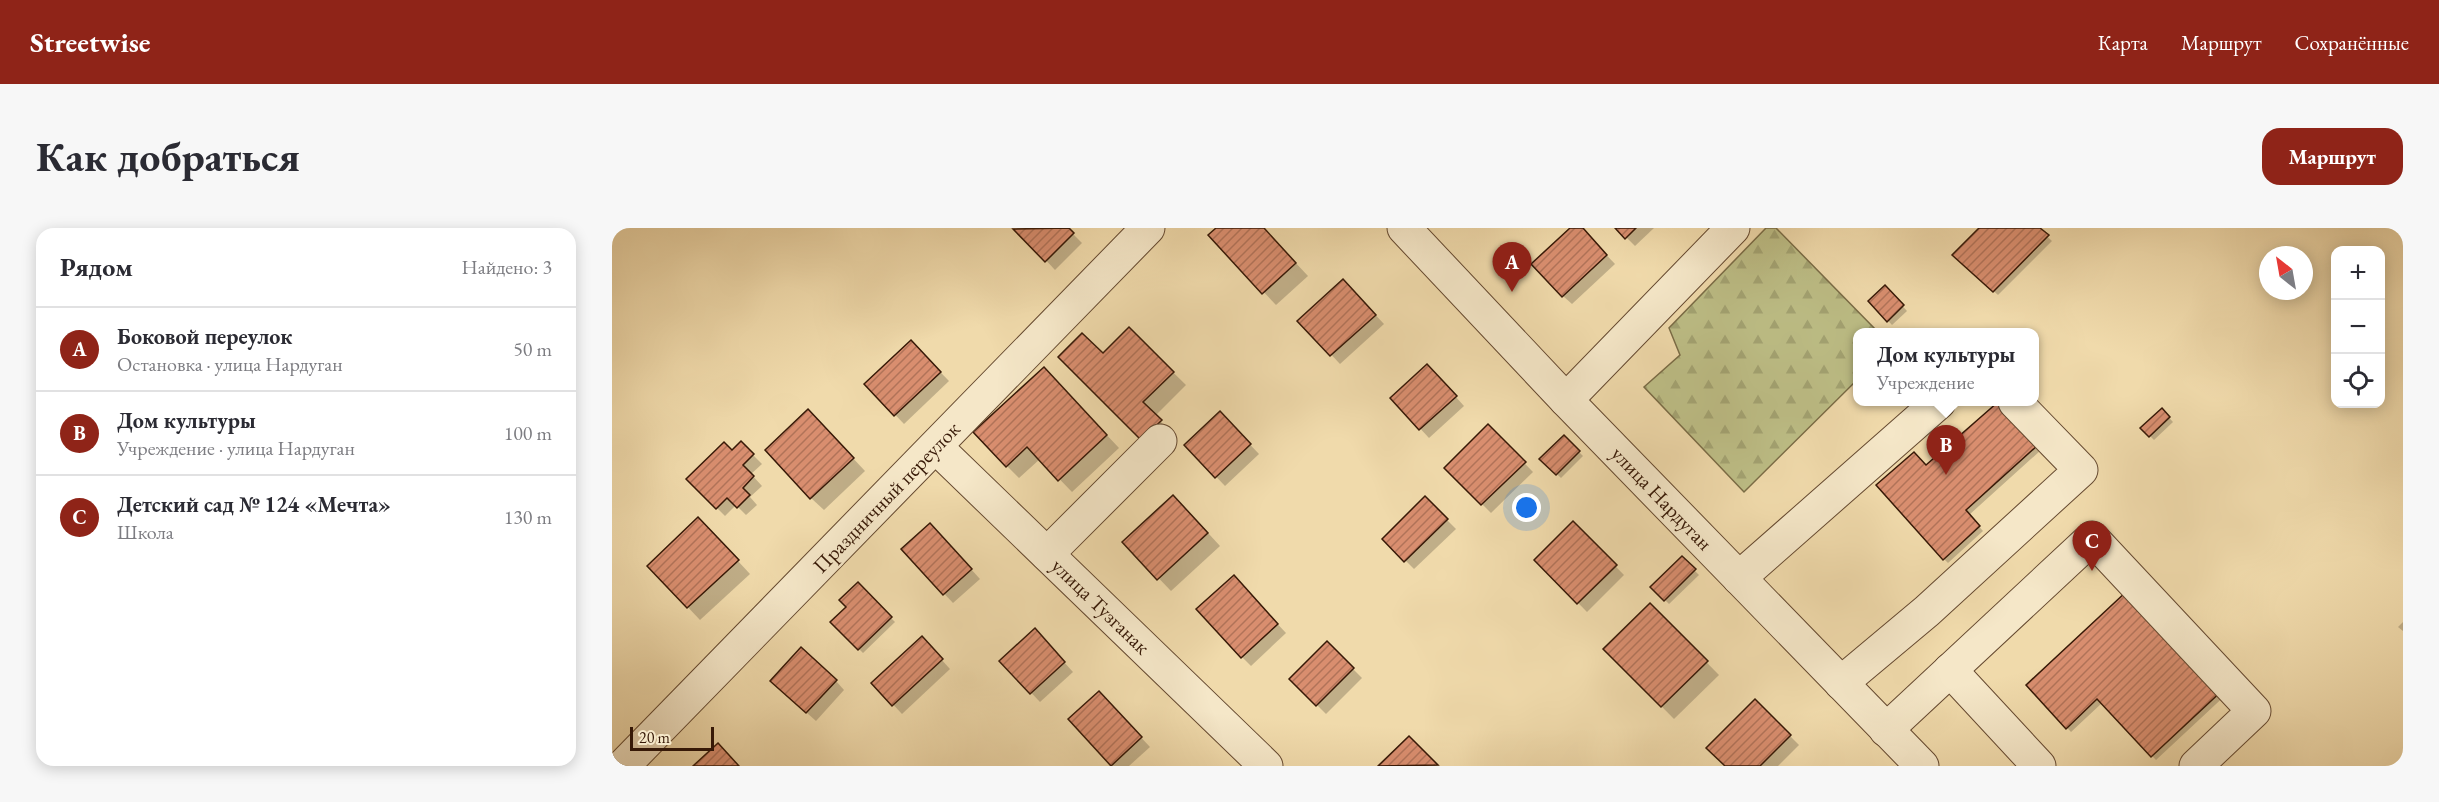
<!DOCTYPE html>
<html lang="ru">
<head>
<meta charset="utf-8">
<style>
	:root { --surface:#fff; --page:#f7f7f7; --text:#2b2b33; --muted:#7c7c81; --line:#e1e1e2; --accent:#8f2418 }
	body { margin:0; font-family:"EB Garamond",serif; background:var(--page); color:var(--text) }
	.controls { position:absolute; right:18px; top:18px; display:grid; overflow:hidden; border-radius:12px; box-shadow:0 3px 15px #0003 }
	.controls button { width:54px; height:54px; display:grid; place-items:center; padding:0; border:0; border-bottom:2px solid var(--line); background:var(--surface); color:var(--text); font:30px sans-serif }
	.compass { position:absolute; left:1647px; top:18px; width:54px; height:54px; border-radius:50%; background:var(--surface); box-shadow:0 3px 15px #0003; rotate:329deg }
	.scale { position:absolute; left:18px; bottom:15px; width:84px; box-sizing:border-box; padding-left:6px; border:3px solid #371907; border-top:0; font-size:16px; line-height:21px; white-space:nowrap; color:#371907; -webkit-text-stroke:4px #f5e7c8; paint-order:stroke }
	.you { position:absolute; left:915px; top:280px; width:21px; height:21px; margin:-15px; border:4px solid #fff; border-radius:50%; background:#1a73e8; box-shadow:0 0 0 9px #1a73e833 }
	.badge { display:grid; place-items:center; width:39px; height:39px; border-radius:50%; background:var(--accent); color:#fff; font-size:20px; font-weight:700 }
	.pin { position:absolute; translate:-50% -50px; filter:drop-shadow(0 2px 3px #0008) }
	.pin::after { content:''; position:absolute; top:32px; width:21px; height:18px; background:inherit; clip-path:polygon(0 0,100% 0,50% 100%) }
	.popup { position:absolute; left:1241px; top:100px; width:186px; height:78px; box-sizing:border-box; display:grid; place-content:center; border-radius:12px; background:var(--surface); filter:drop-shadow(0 2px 4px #0005); font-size:20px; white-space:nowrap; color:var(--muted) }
	.popup b { font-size:22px; color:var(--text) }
	.popup::after { content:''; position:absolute; left:50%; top:100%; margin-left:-12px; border:12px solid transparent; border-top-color:var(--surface) }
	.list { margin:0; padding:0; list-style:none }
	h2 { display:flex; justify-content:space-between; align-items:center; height:78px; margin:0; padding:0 24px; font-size:26px }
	h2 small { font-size:20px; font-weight:400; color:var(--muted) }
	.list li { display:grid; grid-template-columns:39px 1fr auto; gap:18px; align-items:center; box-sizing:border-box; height:84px; padding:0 24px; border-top:2px solid var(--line) }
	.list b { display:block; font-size:22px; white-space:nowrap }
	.list p { margin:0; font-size:20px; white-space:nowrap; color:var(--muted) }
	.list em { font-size:20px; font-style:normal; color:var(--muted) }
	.icon { flex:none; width:33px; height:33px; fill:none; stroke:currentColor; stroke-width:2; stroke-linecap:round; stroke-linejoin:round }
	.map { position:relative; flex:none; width:1791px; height:538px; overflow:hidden; border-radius:18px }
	header { display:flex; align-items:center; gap:36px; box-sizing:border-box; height:84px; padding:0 30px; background:var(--accent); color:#fff }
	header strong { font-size:28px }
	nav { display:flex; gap:33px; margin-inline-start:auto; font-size:21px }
	.intro { display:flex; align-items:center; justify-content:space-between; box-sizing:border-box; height:144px; padding:0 36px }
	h1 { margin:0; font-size:42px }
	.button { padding:15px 27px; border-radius:18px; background:var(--accent); color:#fff; font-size:21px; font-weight:700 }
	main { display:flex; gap:36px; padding:0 36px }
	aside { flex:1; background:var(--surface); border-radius:18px; box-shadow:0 3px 15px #0003 }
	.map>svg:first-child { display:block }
	.forest { fill:url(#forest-firs); stroke:#7a6c46; stroke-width:1.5 }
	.shadow { fill:#0003 }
	.building { fill:url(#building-hatch); stroke:#371907; stroke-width:1.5 }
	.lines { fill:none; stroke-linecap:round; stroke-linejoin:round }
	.minor-casing { stroke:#654930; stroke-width:35 }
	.minor { stroke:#f5e7c8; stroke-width:33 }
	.labels { text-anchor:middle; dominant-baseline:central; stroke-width:4.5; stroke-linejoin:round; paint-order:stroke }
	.street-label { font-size:21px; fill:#371907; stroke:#f5e7c8 }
</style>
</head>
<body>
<header>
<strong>Streetwise</strong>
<nav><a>Карта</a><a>Маршрут</a><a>Сохранённые</a></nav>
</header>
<div class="intro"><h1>Как добраться</h1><a class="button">Маршрут</a></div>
<main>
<aside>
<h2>Рядом<small>Найдено: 3</small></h2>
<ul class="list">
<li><span class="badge">A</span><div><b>Боковой переулок</b><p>Остановка · улица Нардуган</p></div><em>50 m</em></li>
<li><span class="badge">B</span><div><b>Дом культуры</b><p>Учреждение · улица Нардуган</p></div><em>100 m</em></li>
<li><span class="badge">C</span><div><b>Детский сад № 124 «Мечта»</b><p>Школа</p></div><em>130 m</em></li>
</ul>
</aside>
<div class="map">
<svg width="1791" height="538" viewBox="0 0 1791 538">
	<defs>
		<pattern id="forest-firs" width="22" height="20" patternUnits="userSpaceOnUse" patternTransform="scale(1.5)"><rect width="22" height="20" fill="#bdbe86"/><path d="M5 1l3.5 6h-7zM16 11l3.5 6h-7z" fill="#a3a372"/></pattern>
		<pattern id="building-hatch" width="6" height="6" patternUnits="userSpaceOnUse" patternTransform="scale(1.5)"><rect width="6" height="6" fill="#d98e6f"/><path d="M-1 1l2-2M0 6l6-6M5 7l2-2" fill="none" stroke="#b17359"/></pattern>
	</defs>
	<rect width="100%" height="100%" fill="#f0daab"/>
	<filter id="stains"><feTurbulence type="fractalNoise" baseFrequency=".00333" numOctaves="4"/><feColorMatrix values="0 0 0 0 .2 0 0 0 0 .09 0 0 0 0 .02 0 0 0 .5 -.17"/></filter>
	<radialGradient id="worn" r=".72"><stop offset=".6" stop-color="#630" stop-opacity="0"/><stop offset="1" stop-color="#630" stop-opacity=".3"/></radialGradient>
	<!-- forest -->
	<path class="forest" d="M1154,0H1164L1266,104H1246L1245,152L1132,264L1032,159L1068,127L1057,100Z"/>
	<!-- shadow -->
	<g class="shadow">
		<path d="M404,0H455L470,15L443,42Z"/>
		<path d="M606,0H651L696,48L664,77L598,7Z"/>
		<path d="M960,0H969L1003,36L960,76L951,68Z"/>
		<path d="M1005,0H1042L1023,18Z"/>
		<path d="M1369,0H1426L1440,13L1386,67L1342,27Z"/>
		<path d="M1273,59L1295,83L1280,97L1258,73Z"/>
		<path d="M740,62L772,96L728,136L688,93Z"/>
		<path d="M517,101L574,157L543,188L561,206L543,224L491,127Z"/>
		<path d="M299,114L337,153L292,196L254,156Z"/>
		<path d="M824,147L852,178L817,210L780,170Z"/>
		<path d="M444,153L507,220L460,264L428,231L407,250L395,238Z"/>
		<path d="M1386,175L1429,222L1357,287L1371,303L1336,335L1332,331L1314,239Z"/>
		<path d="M1550,182L1561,194L1542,212L1531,201Z"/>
		<path d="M608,185L647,226L613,258L574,217Z"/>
		<path d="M209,196L253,243L212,282L199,270Z"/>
		<path d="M876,198L921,244L879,285L834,240Z"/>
		<path d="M952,209L971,228L949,250L929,231Z"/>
		<path d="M129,215L150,236L139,246L150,258L138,269L145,277L134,287L124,277L113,288L76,251L120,225Z"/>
		<path d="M813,270L844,301L802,341L772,311Z"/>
		<path d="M574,281L608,318L559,363L512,314Z"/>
		<path d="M961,295L1012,347L975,384L924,332Z"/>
		<path d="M99,304L138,346L88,392L37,338Z"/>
		<path d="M327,306L368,351L341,375L291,322Z"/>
		<path d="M1070,330L1087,347L1057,376L1040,359Z"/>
		<path d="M245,356L283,394L251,425L220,394L236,379Z"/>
		<path d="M630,358L674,405L639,438L630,429Z"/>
		<path d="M1038,377L1107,447L1062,491L993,421Z"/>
		<path d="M1791,394V403L1786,399Z"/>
		<path d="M431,411L461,444L428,474L389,433Z"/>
		<path d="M715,415L750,450L714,486L679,451Z"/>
		<path d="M318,419L338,441L290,486L261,455Z"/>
		<path d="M224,453L232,462L204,493L169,462Z"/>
		<path d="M1416,457L1618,463L1544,532L1490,475L1459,504Z"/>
		<path d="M1143,473L1187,517L1166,538H1115Z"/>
		<path d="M496,474L538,519L517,538H501L458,491Z"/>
		<path d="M797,510L825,538H769Z"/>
	</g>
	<!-- building -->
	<g class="building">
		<path d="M457,0L462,5L433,34L401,1Z"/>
		<path d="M604,0H652L684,35L650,66L596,7Z"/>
		<path d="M958,0H971L995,27L950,69L919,36Z"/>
		<path d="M1003,0H1024L1013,11Z"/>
		<path d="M1367,0H1428L1437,7L1381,64L1340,27Z"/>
		<path d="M731,51L764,87L718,128L685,93Z"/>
		<path d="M1273,57L1292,77L1275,94L1256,73Z"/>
		<path d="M517,99L562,144L531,174L550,192L529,212L446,129L470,105L491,125Z"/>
		<path d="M299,112L329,144L282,188L252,156Z"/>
		<path d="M815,136L845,168L807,202L778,170Z"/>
		<path d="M432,139L495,207L446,253L415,219L394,239L361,204Z"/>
		<path d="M1386,174L1426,217L1354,282L1368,298L1331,332L1264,257L1302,224L1314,237Z"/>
		<path d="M1550,180L1558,189L1537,209L1528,200Z"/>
		<path d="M196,181L242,230L198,271L153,222Z"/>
		<path d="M608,183L639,216L603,250L572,217Z"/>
		<path d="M876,196L914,234L869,277L832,240Z"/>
		<path d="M952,207L968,223L944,247L927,231Z"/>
		<path d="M129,213L142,226L131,237L142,248L131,260L138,267L125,280L115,270L104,281L74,251L112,214L120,222Z"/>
		<path d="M561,267L596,305L545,352L510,314Z"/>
		<path d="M813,268L836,291L792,334L770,311Z"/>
		<path d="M86,289L127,332L75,380L35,338Z"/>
		<path d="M961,293L1005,337L965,376L922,332Z"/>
		<path d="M318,295L360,341L331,367L289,321Z"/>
		<path d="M1070,328L1084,341L1052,373L1038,359Z"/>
		<path d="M622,347L666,396L629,430L584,381Z"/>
		<path d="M246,354L280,389L246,422L218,394L234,379L227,372Z"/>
		<path d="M1515,363L1615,458L1539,529L1485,471L1454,501L1414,457Z"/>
		<path d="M1038,375L1096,433L1049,479L991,421Z"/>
		<path d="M423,400L453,434L418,466L387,433Z"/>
		<path d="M310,408L331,431L280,478L259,455Z"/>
		<path d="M715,413L742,440L704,478L677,451Z"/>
		<path d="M189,419L225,452L194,485L158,453Z"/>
		<path d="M487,463L530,509L499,538L456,491Z"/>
		<path d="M1143,471L1179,507L1148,538H1113L1094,520Z"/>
		<path d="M797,508L826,537L766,538Z"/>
		<path d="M106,515L127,538H81Z"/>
	</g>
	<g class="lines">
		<!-- minor casing -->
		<g class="minor-casing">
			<g id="minor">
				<path d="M792,0L954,172L1310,538"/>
				<path d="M954,172L1121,0"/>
				<path d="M324,219L654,538"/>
				<path d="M435,326L548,213"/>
				<path d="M1127,350L1327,174"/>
				<path d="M1338,442L1427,538"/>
				<path d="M1229,455L1315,383L1469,242L1403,174"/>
				<path d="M1274,502L1480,310L1642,483L1584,538"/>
				<path d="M11,538L536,0"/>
			</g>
		</g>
		<!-- minor -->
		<use href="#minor" class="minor"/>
	</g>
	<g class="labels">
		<!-- street labels -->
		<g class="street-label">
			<text transform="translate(274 269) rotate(-46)">Праздничный переулок</text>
			<text transform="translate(1050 270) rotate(46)">улица Нардуган</text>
			<text transform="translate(489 378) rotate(44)">улица Тузганак</text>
		</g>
	</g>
	<rect width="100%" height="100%" filter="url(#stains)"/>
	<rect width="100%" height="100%" fill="url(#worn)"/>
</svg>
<div class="controls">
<button>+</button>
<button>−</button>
<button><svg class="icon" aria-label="locate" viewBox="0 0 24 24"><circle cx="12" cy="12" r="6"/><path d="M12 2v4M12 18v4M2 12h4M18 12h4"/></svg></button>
</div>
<svg class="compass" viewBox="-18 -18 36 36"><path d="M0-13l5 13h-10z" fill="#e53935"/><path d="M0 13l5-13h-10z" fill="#7c7c81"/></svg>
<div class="scale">20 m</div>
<div class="you"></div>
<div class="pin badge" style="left:900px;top:64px">A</div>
<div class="pin badge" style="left:1334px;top:247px">B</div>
<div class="popup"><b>Дом культуры</b>Учреждение</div>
<div class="pin badge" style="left:1480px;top:343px">C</div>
</div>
</main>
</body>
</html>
